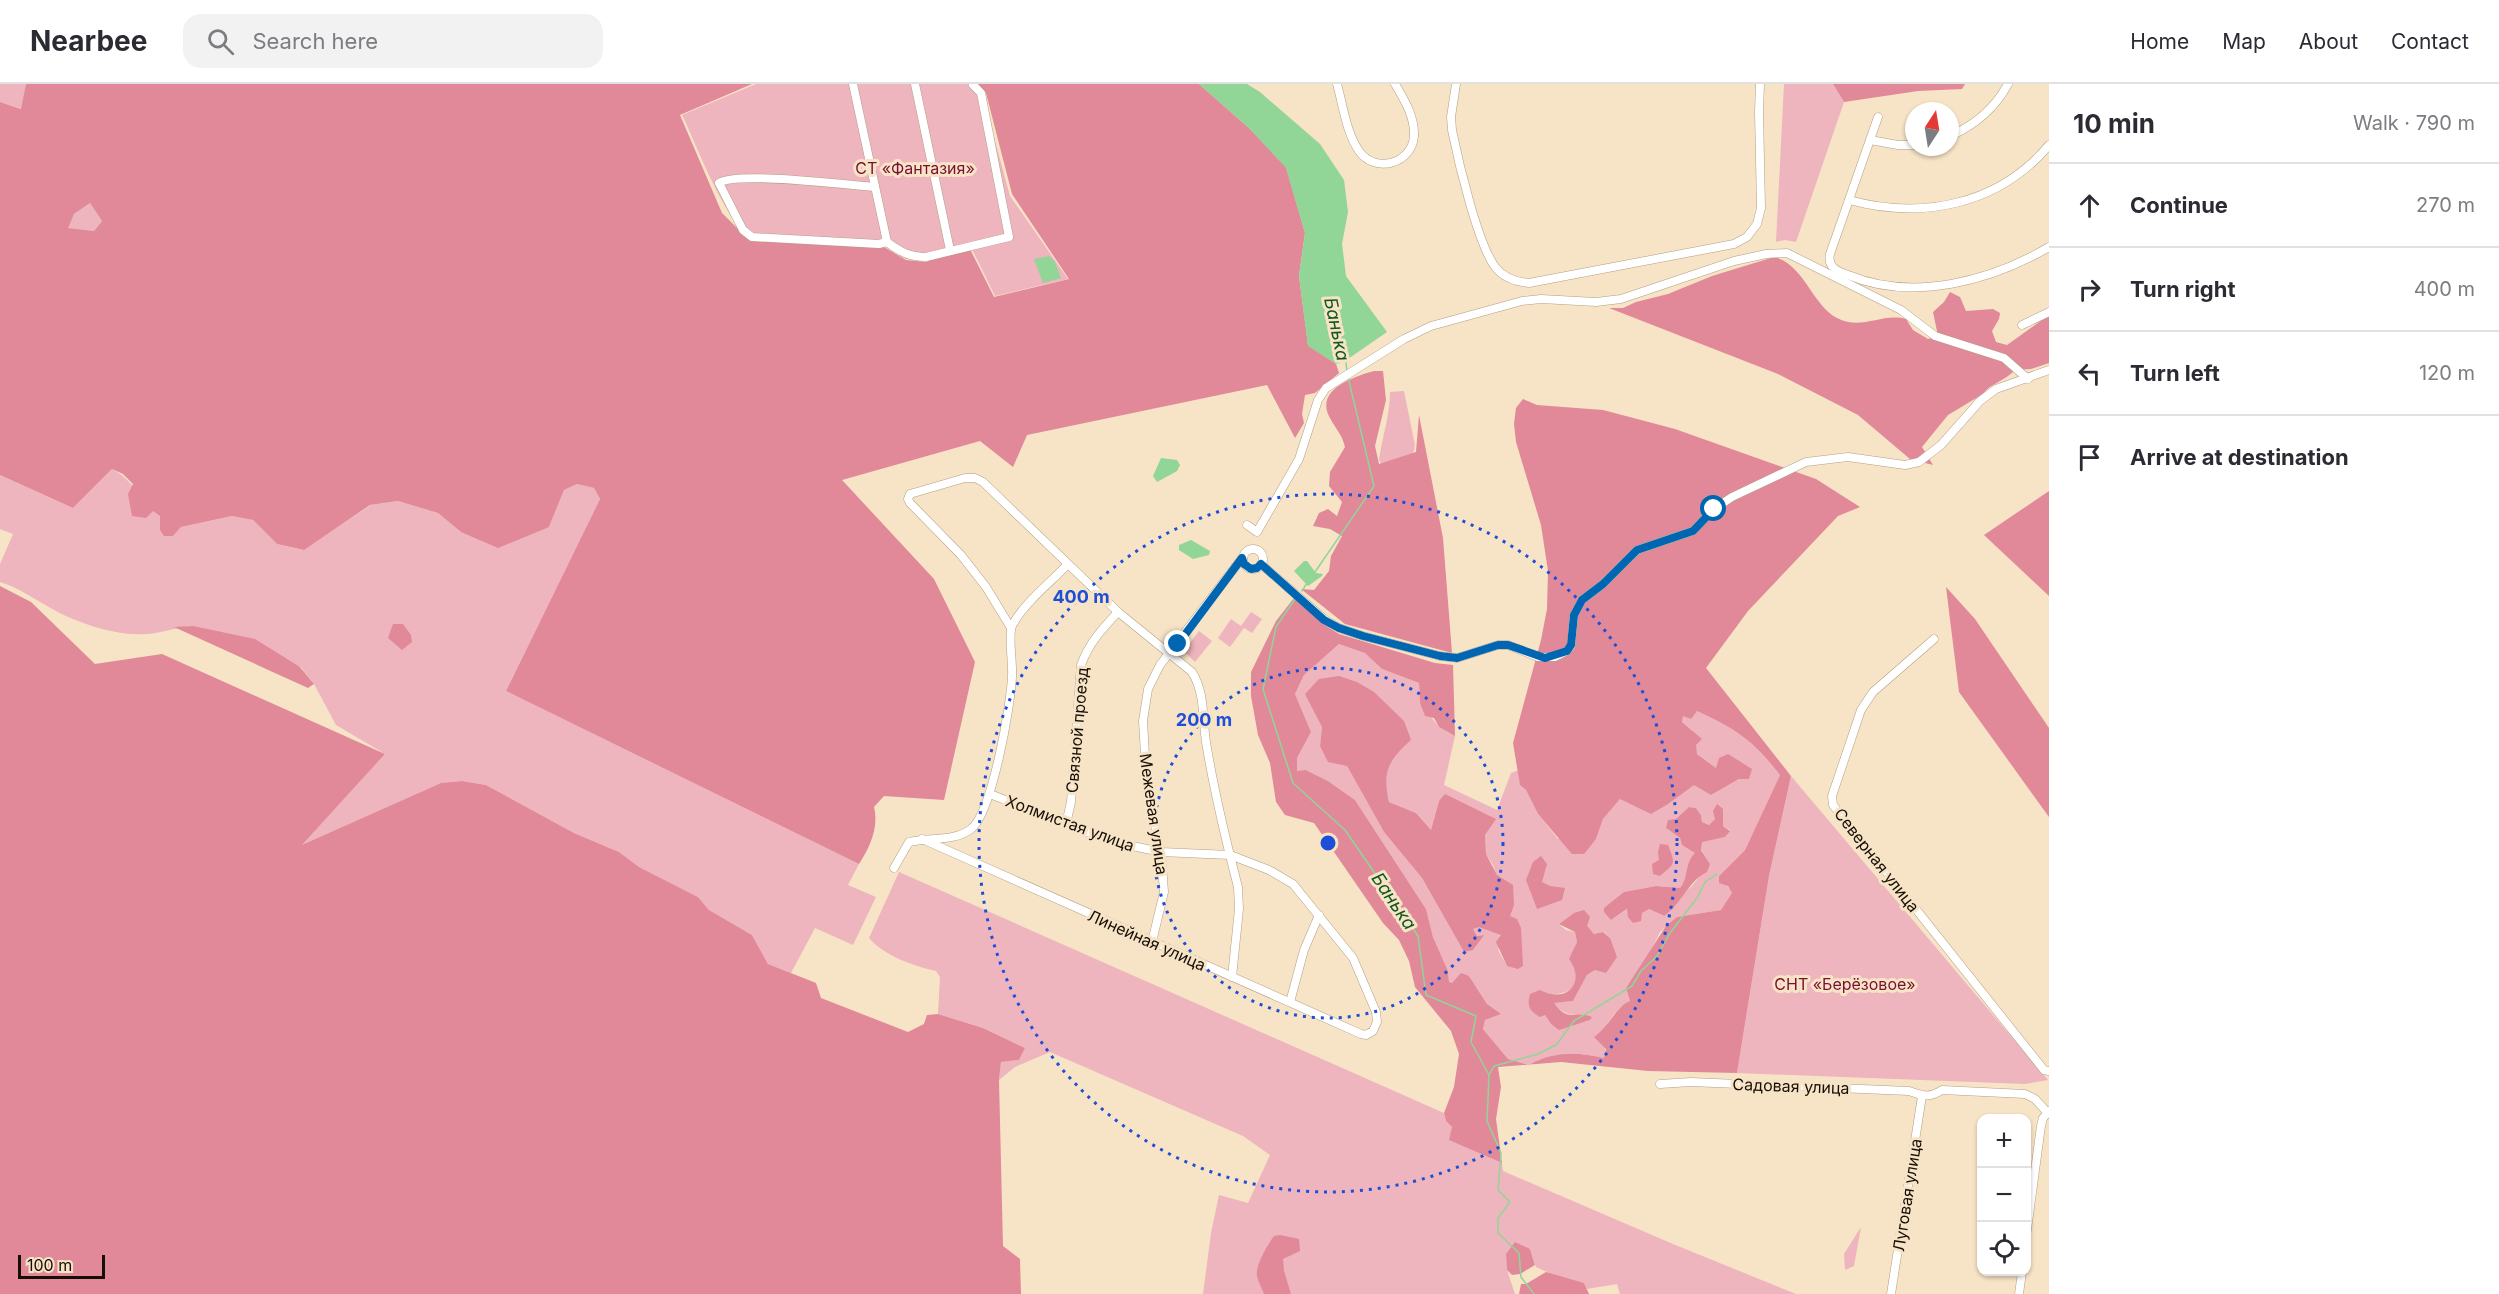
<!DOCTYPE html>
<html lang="en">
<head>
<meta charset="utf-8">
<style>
	:root { --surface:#fff; --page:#f2f2f3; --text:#2b2b33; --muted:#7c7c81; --line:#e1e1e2 }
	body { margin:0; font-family:Inter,sans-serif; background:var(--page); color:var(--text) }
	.controls { position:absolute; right:18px; bottom:18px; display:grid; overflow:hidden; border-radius:12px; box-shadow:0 2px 4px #0004 }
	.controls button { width:54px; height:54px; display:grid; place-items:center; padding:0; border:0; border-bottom:2px solid var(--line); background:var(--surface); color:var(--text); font:30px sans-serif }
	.compass { position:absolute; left:1905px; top:18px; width:54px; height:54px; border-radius:50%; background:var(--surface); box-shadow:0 2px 4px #0004; rotate:12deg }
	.scale { position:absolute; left:18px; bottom:15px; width:87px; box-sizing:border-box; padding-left:6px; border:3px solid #160f06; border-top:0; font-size:16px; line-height:21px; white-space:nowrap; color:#160f06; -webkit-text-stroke:4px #f7e3c6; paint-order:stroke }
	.stop { position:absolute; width:18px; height:18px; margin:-14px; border:4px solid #0066b2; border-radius:50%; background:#fff }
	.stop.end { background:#0066b2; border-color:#fff; box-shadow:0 2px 6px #0008 }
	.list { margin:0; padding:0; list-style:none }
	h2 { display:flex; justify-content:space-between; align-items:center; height:78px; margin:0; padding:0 24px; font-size:26px }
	h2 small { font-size:20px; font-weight:400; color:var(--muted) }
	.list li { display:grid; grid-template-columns:39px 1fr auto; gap:18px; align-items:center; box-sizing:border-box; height:84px; padding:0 24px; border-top:2px solid var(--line) }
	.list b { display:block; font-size:22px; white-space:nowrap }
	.list em { font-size:20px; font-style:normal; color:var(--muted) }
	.icon { flex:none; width:33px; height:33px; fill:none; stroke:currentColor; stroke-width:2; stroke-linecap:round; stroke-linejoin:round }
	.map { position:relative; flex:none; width:2049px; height:1210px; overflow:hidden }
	header { display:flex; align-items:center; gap:36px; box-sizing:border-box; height:84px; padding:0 30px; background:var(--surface); border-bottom:2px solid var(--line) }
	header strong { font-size:28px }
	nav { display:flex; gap:33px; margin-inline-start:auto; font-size:21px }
	.search { width:420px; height:54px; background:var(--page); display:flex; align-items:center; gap:15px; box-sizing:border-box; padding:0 21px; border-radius:18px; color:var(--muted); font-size:22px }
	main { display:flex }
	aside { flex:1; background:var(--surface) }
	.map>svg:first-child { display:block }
	.green { fill:#eeb5be; fill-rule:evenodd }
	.forest { fill:#e18899; fill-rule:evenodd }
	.water { fill:#91d597 }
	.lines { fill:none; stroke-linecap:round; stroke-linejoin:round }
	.stream { stroke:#91d597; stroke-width:1.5 }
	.minor-casing { stroke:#b2a084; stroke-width:9 }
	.minor { stroke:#fff; stroke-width:8 }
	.route { stroke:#0066b2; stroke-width:8 }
	.ring { fill:none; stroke:#1d4ed8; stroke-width:3; stroke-dasharray:3 6 }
	.labels { text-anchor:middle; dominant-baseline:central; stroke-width:6; stroke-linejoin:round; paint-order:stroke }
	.park-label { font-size:16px; fill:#7a0f34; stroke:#f7e3c6 }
	.street-label { font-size:16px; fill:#160f06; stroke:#f7e3c6 }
	.water-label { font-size:18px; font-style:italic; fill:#0f581f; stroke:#f7e3c6 }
	.centre { fill:#1d4ed8; stroke:#f7e3c6; stroke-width:3 }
	.ring-label { font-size:18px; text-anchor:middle; font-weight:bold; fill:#1d4ed8; stroke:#f7e3c6; stroke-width:6; stroke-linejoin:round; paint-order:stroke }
</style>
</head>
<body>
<header>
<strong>Nearbee</strong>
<div class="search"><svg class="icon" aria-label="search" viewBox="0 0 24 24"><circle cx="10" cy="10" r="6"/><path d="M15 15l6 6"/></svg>Search here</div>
<nav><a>Home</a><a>Map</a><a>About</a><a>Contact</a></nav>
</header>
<main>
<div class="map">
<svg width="2049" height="1210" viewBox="0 0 2049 1210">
	<rect width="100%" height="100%" fill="#f7e3c6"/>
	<!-- green -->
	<g class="green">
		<path d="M0,0H26L22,25L0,18Z"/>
		<path d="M756,0H977L982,9L1010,112L1068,195L995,212L971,163L924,175H906L885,163L750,154C721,129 699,66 682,31Z"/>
		<path d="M1784,0H1833L1844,18L1796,158L1785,156L1776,158Z"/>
		<path d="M90,119L102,137L94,147L67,144L74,130Z"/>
		<path d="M1404,307L1415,361L1409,390L1390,394L1379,376C1382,354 1390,331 1390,308Z"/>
		<path d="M112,385C134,396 141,418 160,432V446L173,452L181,443L232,432L253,436L277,460L303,466L371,421L398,417L438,429L461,448L549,443L564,406L577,400L594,404L600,415L506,607L859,780L848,801L876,813L853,861L815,844L791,889L768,880L752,851L709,826L698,813L639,783L619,768L574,749L486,701L462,697L441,699L301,762L385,670L336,641L314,600L301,583L193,542C177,543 162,549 147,550C119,552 91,543 66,532C44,522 23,505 0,498V480L13,450L0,445V391L73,424Z"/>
		<path d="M1251,528L1262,535L1252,549L1244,544L1230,563L1218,554L1231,535L1241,542Z"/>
		<path d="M1199,547L1212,557L1195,578L1184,567Z"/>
		<path d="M1339,560L1366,569L1382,585L1419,599L1420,619L1439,643L1455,652L1444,701L1497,726L1511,689L1519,686L1520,701L1526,706L1538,730L1558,755H1596L1603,735L1620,715L1668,720L1694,700L1711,711L1739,695L1716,684L1697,670L1692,646L1682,638L1683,632L1697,627C1737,646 1752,655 1780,691L1745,766L1719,792L1733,809L1721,826L1677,833L1660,848L1649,870L1626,904L1630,917C1622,919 1608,936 1605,945C1603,952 1607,964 1604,974C1578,968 1553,967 1529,981L1508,975L1483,945L1485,936L1500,930L1487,920L1469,892L1452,900L1449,898L1448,887L1433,853L1426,825L1355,716L1328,697L1306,686L1297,688V674L1311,648L1295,610L1304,591ZM1388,625L1404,637L1384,695L1389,718L1416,729L1431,746L1439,717L1478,727L1495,735L1485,751L1486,770L1493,781L1510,832L1507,882L1498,866L1502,851L1479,842L1473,845L1477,852L1483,851L1464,868L1422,794L1384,748L1347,682L1320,662L1322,643L1315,627ZM1689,723L1696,724L1701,731L1702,738L1709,741L1715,735L1722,733L1723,742L1730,746L1725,753L1702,757L1701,765L1710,780L1691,803L1684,808L1676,821L1663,832L1649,825L1628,833V825L1611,836L1624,808L1656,802L1680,804C1689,793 1684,780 1696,769L1682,761L1680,754L1667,745ZM1574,829L1594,850L1604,848L1610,854L1595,886L1587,891L1573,917L1553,919C1564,930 1569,932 1584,930L1590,936C1575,941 1567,943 1551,940L1545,931L1549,911C1597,907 1563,883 1577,858L1575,848L1566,846L1559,840Z"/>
		<path d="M1791,692L2048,996L2025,1000L1737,989L1769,792Z"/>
		<path d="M899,788L1444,1029L1446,1037L1452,1043L1450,1056L1502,1079L1503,1087L1673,1160L1796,1210H1620L1617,1200L1587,1205L1584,1199L1556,1192L1536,1183L1530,1165L1506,1170L1507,1186L1515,1210H1203L1211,1149L1219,1111L1248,1119L1270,1071L1243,1052L1050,968L1015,983L999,996L1001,978L1019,976L1025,964L983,944L938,930L940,893L936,887C914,882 884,872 869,854Z"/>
		<path d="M1861,1143L1854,1182L1845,1186L1844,1170Z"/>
	</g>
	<!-- forest -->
	<g class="forest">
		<path d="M26,0H752L680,31L722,129L749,156L884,163L906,176L926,178L942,170L970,165L994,213L1069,195L1012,110L986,9L978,0H1199L1249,44L1286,83L1305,149L1299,192L1308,261L1336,280L1339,289L1315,309L1305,311L1302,330L1304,339L1295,354L1267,301L1027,351L1013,383L980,357L842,396L934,495L975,578L944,716L884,712L874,723C879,743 870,763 859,780L506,607L600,415L594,404L577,400L564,406L549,443L498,464L461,448L438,429L398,417L370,421L304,466L277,460L253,436L232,432L181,443L173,452H164L160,446V432L153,427L146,434L132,432L128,410L133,400L123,390L112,385L73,424L0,391V18L21,25ZM90,119L102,137L94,147L68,144L74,130Z"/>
		<path d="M1833,0H1965L1962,5L1918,7L1844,18Z"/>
		<path d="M1774,173C1804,180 1812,221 1837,234C1862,247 1882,228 1906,235L1913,246L1928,255L1938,252L1933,228L1944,218L1950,208L1960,213L1966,227L1993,225L2000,229L1999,235L1992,247L1996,258L2007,261L2049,231V279L2031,285L2015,286C2005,297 1989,300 1983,310L1948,331L1922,363L1933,381L1910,375L1858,331L1778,290L1609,224H1623L1636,218L1668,210L1712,192Z"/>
		<path d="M1374,287H1383L1386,316L1375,362L1379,380L1416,368L1419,331L1443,454L1452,569L1345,540L1301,505L1314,506L1329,487L1331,472L1342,452L1330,445L1313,442L1319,429L1328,425L1337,432L1342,418L1329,402L1330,388L1345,363C1341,348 1336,346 1330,334C1314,306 1353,293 1374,287Z"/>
		<path d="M1523,315L1537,321L1603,326L1675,345L1816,395L1860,423L1838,432L1748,527L1706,584L1791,692L1769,792L1737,989L1648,987L1561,978L1498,983L1501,1003L1496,1035L1502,1079L1449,1056L1452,1043L1446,1037L1444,1029L1454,1003L1459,970L1451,947L1415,903L1409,877L1399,856L1383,839L1314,739L1285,731L1276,718L1270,679L1258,651L1251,612V588L1276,537L1294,514L1323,540L1339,550L1435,579L1453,581L1455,652L1439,643L1434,634L1425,632L1420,619L1419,599L1382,585L1365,569L1339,560L1304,591L1295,610L1311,648L1297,674V687L1306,686L1328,697L1355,716L1426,825L1433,853L1448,887L1449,898L1452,899L1461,889L1469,892L1487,920L1501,930L1485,936L1483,945L1508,975L1529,981C1553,967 1578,968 1604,974L1606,965L1594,953C1609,943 1617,921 1630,917L1626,904L1666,842L1677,833L1721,826L1732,809L1728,802L1719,799V792L1745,766L1780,691C1752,655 1737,646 1697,627L1691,635L1683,632L1682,638L1702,655L1696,661L1697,670L1716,684L1719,674L1728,670L1752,685L1749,695H1739L1711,711L1694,701L1668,720L1651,730L1620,715L1603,735L1596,755L1584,770H1572L1538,730L1526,706L1520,701L1513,659L1541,556L1547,525L1548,487L1541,441L1516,358L1514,340L1516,324Z"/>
		<path d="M2049,407V512L1984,451Z"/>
		<path d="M0,502L31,518L95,580L162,570L385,670L302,761L441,699L462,697L486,701L574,749L619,768L639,783L698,813L709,826L752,851L768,880L816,899L821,914L908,948L924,940L927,931L938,930L983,944L1025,964L1019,976L1001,978L999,996L1003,1162L1020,1175L1021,1210H0Z"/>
		<path d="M1946,503L1975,535L2049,644V733L1959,608Z"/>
		<path d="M393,540H403L411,551L412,558L402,566L388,554Z"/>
		<path d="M193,542L255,555L300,583L314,600L308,604L174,543Z"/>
		<path d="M1339,592L1357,598L1374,608L1404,637L1411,656C1388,677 1382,687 1389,718L1416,729L1431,746L1439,717L1445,710L1496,735L1485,751L1486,770L1497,791L1513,801L1514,821L1510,832L1517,835L1521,844L1523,882L1518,885L1507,882L1496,858L1501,851L1479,843L1473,845L1477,852L1484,851L1473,866L1464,868L1422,794L1384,748L1347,682L1328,678L1320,662L1322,643L1305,610L1319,595Z"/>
		<path d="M1717,720L1723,725V742L1730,747L1725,753L1702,758L1701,766L1710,780L1707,788C1687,798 1681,821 1664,832L1649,825L1642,829L1641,837L1633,839L1628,833L1627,825L1611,836L1604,828V824L1624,808L1656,802L1680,804C1689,793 1684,780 1695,769L1682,761L1680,754L1666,744L1668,736L1676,735L1689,723L1696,724L1701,731L1702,738L1709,741L1715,735L1713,727Z"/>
		<path d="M1660,760L1668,761C1676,781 1675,779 1660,792L1653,790L1652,780L1659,776L1658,768Z"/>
		<path d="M1541,772L1547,780L1542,798L1550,802L1565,804L1562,816L1537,825L1526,796L1533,778Z"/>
		<path d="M1584,826L1590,833L1587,842L1594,850L1603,848L1610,854L1617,873L1606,889L1595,886L1587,891L1573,917L1554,919C1570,940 1573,925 1592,933L1590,936L1559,946L1551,940L1545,931L1540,933C1529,927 1527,922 1530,910L1540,906C1565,920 1587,900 1569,875L1577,858L1575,848L1559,840L1574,829Z"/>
		<path d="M1280,1151L1299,1155L1300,1167L1283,1175L1284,1187L1291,1210H1264C1262,1204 1258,1198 1257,1192C1255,1182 1268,1160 1274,1152Z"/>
		<path d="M1515,1158L1530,1165L1535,1181L1520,1190L1512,1191L1507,1186L1506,1170Z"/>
		<path d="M1546,1188L1584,1199L1589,1210H1519L1521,1200H1526Z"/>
	</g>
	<!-- water -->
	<g class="water">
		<path d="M1199,0H1247L1260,8L1320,60L1344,96L1348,128L1342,160L1346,192L1387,248L1345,277L1336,280L1308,262L1299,192L1305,149L1286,84L1249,44Z"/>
		<path d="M1049,172L1055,178L1061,194L1043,199L1034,175Z"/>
		<path d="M1161,374L1177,376L1180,381L1177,387L1157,398L1153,392Z"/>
		<path d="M1191,456L1210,467L1209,471L1193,475L1179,466V461Z"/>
		<path d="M1304,477H1307L1316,489L1323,490L1322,492L1308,502L1294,487Z"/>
	</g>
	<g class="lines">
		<!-- stream -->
		<g class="stream">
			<path d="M1346,278L1347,288"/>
			<path d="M1315,488L1374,402L1348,293"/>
			<path d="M1302,507L1307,499"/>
			<path d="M1295,515L1276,543L1263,605L1293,699L1345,746L1418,852L1426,911L1476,932L1471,958L1489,991L1487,1037L1501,1069L1498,1106L1510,1118L1498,1134V1149L1519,1169L1521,1193L1534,1210"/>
			<path d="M1489,991L1494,982L1538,970L1556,961L1574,937L1632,902L1641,887L1657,872L1670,849L1697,814L1705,798L1717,790"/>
		</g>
		<!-- minor casing -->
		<g class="minor-casing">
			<g id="minor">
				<path d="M853,0L887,158C900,168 910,173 926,173L1009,153L981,9L973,1"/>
				<path d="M915,0L950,166"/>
				<path d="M1337,0C1343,21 1346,48 1359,67C1375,90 1412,80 1414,52C1415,33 1404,15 1395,0"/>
				<path d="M1456,0L1451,33L1452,46C1458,76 1478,162 1496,184C1504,194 1517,198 1529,199L1734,160L1747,153L1757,140L1761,124L1759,28L1760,0"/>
				<path d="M1878,33L1830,170C1827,183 1837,187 1848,191C1913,218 1991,197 2049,163"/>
				<path d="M1950,52C1975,41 1995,24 2008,0"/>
				<path d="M1870,56L1898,61H1914"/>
				<path d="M875,103C848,101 735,87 719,99L743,146L752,153L879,160L887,158"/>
				<path d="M1849,116C1922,136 1999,121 2049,61"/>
				<path d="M2022,241L2049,228"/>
				<path d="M1247,441L1257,448L1299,375L1318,316L1326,304L1404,255L1431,242L1522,217L1541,215L1596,218L1621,215L1734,177L1766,170L1787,169L1901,226L1935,252L2004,274L2028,295"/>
				<circle cx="1253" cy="475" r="10"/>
				<path d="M1261,480L1324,535L1339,544L1363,552L1440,572L1457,574L1498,561H1508L1538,573H1555L1567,567L1571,562L1574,531L1582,516L1603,500L1637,466L1693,447L1714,425L1732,413L1806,378L1848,373L1905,381L1919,378L1941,361L1980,317L1996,305L2049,286"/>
				<path d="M1011,544L986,503L961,471L910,419L908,415L910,410L965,394H975L983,398L1118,528L1192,588C1206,610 1202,639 1207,664C1215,711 1226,757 1238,803L1239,825L1232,893"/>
				<path d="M1934,555L1873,608L1861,626L1832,712L1833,721L2044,986L2049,987"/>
				<path d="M1066,740L1071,718L1081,581C1089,559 1102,545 1118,528"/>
				<path d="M922,755L1361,950L1366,951L1373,947L1377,938L1376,928L1353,874L1293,800L1269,786L1230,771L1161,768L1113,758L990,710"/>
				<path d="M894,784L909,758C929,753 954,758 971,745C992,729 1011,621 1012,592C1013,580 1008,551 1012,542C1022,521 1051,498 1067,481"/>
				<path d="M1152,858L1164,808L1161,768L1150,720L1146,688L1143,637L1148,605L1160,581L1242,474"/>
				<path d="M1290,918L1304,866L1319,831"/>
				<path d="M1660,1000L1691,998L1909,1007C1923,1012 1930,1014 1942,1006L2025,1010L2035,1015L2047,1028"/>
				<path d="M2026,1153L2041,1042L2043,1034L2049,1027"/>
				<path d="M1891,1210L1922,1012"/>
				<path d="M2019,1210L2022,1188"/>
			</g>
		</g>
		<!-- minor -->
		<use href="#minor" class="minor"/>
	</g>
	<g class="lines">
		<!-- route -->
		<path class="route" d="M1178,560L1242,474L1244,480L1251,485L1257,484L1261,480L1324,536L1339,544L1363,552L1440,572L1457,574L1498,561H1508L1545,574L1567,567L1571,561L1574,531L1582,516L1603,500L1637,466L1693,447L1714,425"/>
	</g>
	<!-- distance rings -->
	<g class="ring">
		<circle cx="1328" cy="759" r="175"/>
		<circle cx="1328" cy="759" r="349"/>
	</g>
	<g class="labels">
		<!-- park labels -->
		<g class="park-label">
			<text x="915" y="84">СТ «Фантазия»</text>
			<text x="1845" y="900">СНТ «Берёзовое»</text>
		</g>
		<!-- street labels -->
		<g class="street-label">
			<text transform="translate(1077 646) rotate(-85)">Связной проезд</text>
			<text transform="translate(1154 730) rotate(82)">Межевая улица</text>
			<text transform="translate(1070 739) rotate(20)">Холмистая улица</text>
			<text transform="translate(1877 776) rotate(52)">Северная улица</text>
			<text transform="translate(1147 856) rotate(24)">Линейная улица</text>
			<text transform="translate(1791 1002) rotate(2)">Садовая улица</text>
			<text transform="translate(1907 1111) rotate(-81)">Луговая улица</text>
		</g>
		<!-- water labels -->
		<g class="water-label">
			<text transform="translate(1337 245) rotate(78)">Банька</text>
			<text transform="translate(1394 817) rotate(56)">Банька</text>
		</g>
	</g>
	<circle cx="1328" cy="759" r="9" class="centre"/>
	<g class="ring-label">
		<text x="1081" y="519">400 m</text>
		<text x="1204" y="642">200 m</text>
	</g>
</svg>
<div class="controls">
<button>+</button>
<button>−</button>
<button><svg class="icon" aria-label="locate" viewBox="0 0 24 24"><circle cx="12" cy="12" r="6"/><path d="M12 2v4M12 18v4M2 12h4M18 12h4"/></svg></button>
</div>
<svg class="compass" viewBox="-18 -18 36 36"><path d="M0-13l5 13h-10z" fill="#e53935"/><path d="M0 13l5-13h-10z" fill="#7c7c81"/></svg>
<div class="scale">100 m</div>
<div class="stop" style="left:1714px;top:425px"></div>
<div class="stop end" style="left:1178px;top:560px"></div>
</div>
<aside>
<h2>10 min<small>Walk · 790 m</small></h2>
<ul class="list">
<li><svg class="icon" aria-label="ahead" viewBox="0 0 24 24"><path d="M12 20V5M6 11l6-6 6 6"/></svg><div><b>Continue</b></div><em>270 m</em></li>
<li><svg class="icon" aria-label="right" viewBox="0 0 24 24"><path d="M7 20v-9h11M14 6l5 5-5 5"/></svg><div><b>Turn right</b></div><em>400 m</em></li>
<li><svg class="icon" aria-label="left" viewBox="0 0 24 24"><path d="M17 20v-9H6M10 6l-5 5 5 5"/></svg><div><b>Turn left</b></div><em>120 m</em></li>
<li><svg class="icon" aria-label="arrive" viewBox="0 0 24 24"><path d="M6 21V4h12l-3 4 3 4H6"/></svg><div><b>Arrive at destination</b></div></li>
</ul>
</aside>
</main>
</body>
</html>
